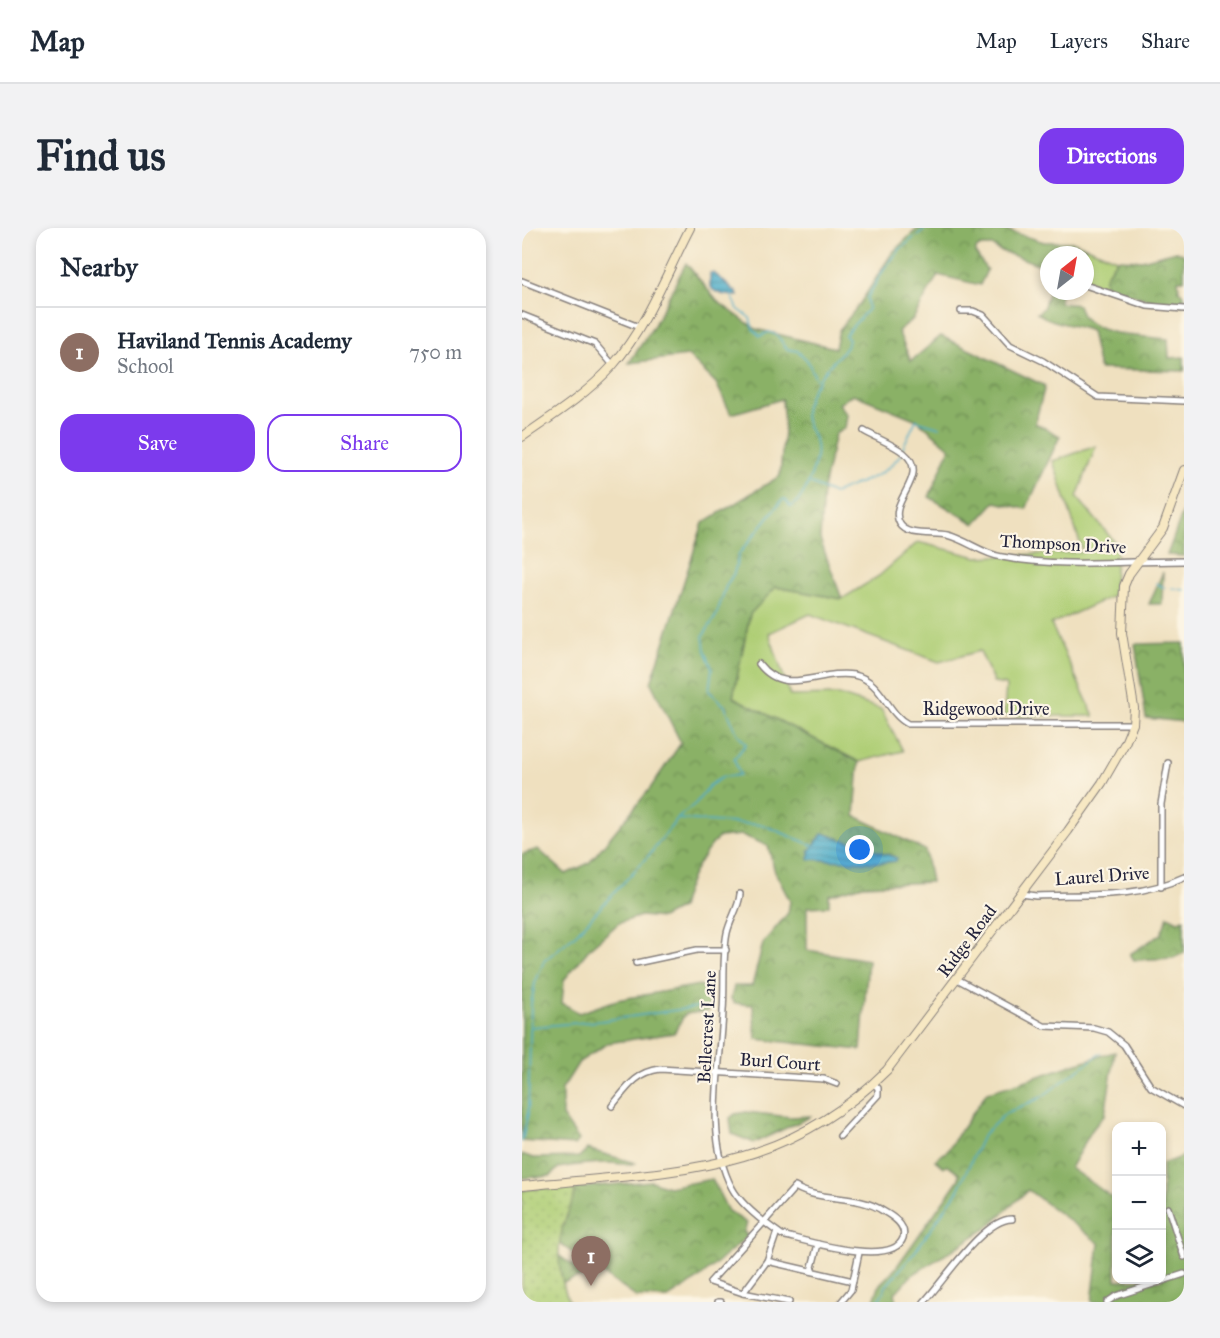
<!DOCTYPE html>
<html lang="en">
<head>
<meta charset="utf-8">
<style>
	:root { --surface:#fff; --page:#f2f2f3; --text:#1f2937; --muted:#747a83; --line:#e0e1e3; --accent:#7c3aed }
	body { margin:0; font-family:"IM FELL Great Primer",serif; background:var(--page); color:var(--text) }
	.controls { position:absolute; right:18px; bottom:18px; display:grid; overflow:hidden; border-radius:12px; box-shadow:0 3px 9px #0003 }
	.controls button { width:54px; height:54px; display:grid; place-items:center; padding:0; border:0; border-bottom:2px solid var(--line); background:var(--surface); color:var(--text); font:30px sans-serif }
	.compass { position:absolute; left:518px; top:18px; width:54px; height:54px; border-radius:50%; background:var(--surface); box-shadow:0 3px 9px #0003; rotate:31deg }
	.you { position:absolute; left:338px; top:622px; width:21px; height:21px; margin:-15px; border:4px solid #fff; border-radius:50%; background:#1a73e8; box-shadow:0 0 0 9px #1a73e833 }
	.badge { display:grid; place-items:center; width:39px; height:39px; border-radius:50%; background:var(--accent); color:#fff; font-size:20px; font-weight:700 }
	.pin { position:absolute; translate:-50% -50px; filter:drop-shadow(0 2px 3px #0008) }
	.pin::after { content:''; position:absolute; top:32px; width:21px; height:18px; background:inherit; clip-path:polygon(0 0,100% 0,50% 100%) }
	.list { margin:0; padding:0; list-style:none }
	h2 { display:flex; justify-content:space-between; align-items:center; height:78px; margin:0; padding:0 24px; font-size:26px }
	h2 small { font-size:20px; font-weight:400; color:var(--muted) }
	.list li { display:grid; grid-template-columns:39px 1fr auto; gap:18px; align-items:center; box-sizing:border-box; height:90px; padding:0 24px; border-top:2px solid var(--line) }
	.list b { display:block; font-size:22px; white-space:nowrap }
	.list p { margin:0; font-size:20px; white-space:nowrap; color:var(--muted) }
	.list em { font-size:20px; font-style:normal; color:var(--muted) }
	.actions { display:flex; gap:12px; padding:18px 24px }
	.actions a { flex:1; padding:14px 0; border:2px solid var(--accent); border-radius:18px; text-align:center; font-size:21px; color:var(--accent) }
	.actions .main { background:var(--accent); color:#fff }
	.icon { flex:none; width:33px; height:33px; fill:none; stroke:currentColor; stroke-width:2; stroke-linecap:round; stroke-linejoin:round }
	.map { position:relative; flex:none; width:662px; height:1074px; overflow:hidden; border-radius:18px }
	header { display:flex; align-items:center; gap:36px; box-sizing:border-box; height:84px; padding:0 30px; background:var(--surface); border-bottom:2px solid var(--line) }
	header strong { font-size:28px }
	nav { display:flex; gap:33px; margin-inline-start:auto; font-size:21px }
	.intro { display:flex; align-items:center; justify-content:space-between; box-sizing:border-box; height:144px; padding:0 36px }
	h1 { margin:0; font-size:42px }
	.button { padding:15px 27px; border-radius:18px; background:var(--accent); color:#fff; font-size:21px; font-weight:700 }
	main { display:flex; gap:36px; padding:0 36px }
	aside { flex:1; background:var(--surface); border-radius:18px; box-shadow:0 3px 9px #0003 }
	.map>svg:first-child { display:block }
	.grass { fill:#aece75; stroke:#687858; stroke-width:1.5 }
	.forest { fill:url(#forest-crowns); stroke:#566a50; stroke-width:1.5 }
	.park { fill:url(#park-dots); stroke:#687858; stroke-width:1.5 }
	.water { fill:url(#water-rules); stroke:#366782; stroke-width:1.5 }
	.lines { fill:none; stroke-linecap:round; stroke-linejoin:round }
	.stream { stroke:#4aacc9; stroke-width:1.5 }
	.street-casing { stroke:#88817d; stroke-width:8 }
	.secondary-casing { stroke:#88817d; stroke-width:10 }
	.street { stroke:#fff; stroke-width:5 }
	.secondary { stroke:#f7e8c3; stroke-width:8 }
	.labels { text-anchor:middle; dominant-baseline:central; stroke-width:4.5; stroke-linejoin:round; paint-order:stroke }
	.street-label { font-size:18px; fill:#22223b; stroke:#fcf5e5 }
</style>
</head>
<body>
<header>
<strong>Map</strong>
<nav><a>Map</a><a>Layers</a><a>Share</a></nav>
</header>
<div class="intro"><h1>Find us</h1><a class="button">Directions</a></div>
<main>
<aside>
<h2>Nearby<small></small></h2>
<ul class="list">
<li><span class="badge" style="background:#8d6e63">1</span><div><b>Haviland Tennis Academy</b><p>School</p></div><em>750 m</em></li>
</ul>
<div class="actions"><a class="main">Save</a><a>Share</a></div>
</aside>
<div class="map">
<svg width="662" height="1074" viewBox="0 0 662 1074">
	<defs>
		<pattern id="forest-crowns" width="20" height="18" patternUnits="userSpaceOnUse" patternTransform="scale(1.5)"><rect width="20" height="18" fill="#8ab166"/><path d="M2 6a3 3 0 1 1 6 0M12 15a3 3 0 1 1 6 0" fill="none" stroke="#709055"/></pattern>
		<pattern id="park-dots" width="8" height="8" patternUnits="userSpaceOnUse" patternTransform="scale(1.5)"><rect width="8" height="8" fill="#aece75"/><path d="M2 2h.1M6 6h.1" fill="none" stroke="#95b166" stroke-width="1.8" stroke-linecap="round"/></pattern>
		<pattern id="water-rules" width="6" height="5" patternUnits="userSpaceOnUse" patternTransform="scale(1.5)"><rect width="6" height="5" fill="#4aacc9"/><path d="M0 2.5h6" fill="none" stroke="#3d8ca4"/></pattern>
	</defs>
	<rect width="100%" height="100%" fill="#fcf5e5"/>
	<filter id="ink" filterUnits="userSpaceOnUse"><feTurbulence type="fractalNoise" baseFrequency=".0167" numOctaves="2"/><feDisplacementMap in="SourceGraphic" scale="12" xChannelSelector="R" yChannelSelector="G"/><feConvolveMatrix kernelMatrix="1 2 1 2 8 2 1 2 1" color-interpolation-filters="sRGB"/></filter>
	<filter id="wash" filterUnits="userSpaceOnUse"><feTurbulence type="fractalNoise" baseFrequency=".008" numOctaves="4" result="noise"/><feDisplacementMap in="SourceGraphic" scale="24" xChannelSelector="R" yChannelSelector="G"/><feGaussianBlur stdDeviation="1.35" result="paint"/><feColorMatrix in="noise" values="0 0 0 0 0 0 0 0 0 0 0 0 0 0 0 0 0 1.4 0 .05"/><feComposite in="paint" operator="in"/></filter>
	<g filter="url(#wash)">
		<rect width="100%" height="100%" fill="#efe0bf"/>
		<!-- grass -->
		<g class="grass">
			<path d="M564,19L595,31L583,49V58L563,52V27H551Z"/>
			<path d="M574,218L555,269L595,317L591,368L529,396L572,488H482L484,457L472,455L458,423L417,434L288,386L247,405L268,468L317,467L359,481L381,523L337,534L211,469L228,386L253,359L320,371L357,348L396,314L455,329L561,324L531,233Z"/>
		</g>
		<!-- forest -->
		<g class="forest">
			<path d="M396,0H443L448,3L481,1L522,14H552L564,19L551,27H527V40L476,22L471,18H459L454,21V26L465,42L458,57L416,47L391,91L376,103L389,133L419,108L523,158L513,195L538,208L504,281L473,274L453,296L407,269L428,220L395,192L331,166L317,176L325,187L323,200L313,206L301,261L298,311L320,371L254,359L228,386L211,469L337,534L333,588L403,622L409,654L341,657L307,667V678L285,679V722L346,732L339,822L234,811L231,777L212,775L209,771L212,758H230L241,715L266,685L268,673L253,644L246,618L220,607L197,609C177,629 166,652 159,680L140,690L119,688L97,695L68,720L42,752L40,775L57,785L95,772L177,757L188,762L187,783L163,786L152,805L86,815L57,834L40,861V888L57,912L53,917L0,913V626L16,621L44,646L67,635L127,562L159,515L129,455L181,295L258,248L262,202L260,171L209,186L194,155L166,128L107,135L131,99L164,35L195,73L234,101L313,120L317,102L337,77L370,25Z"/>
			<path d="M654,23L662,27V52H656L657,63L662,67V77L636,75L583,58V49L595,31L620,32Z"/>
			<path d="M527,62L539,63L538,75L556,77C558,81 559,88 562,90C578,108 624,109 646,111L647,130L662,129V143L577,141L569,103C550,96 531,96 515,85L521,81Z"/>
			<path d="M662,281V328L645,327Z"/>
			<path d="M641,344L640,376H627Z"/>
			<path d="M662,415V494L624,490L613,416Z"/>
			<path d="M646,688L656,693L662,691V725L651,730L612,732L608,726L639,706Z"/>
			<path d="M593,824L583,886L570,902L548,940L594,972V1052H640V936L662,928V1074H570L577,1015L506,962L464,1001L390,1047L373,1065L375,1074H351L358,1056L373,1041L437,951V945L426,937L421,939L413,932L425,923L465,864C509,853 549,835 593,824Z"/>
			<path d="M224,884L268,889L290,888L232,915L210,906L208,890L213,886Z"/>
			<path d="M65,921L113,935C103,938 98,935 89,935C71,935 53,937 36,940L29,948L0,950V926L11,930L57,929Z"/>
			<path d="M190,951L206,983L225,995L222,1004L226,1008L175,1052L146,1070L114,1069L38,1016L37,1009L54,960L129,953L146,959Z"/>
			<path d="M35,1026L64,1047L40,1055Z"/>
		</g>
		<!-- park -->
		<path class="park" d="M54,956C54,967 47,981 43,992C33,1020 36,1045 47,1074H0V962Z"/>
		<!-- water -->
		<g class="water">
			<path d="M192,45L215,65L216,68L202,67L191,62L188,57V45Z"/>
			<path d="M301,605L375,630L374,633L358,635L287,631V624Z"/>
		</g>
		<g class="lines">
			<!-- stream -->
			<g class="stream">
				<path d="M210,68L216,81L228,90L231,101L238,108L247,104L255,107L265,121L276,123L285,132L294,151"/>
				<path d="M380,221L394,192L418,199"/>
				<path d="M287,255L312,266C340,251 359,253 379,226"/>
				<path d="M634,355L643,360"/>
				<path d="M650,360L662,362"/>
				<path d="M156,591L241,597L292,618"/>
				<path d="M8,799L78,793L176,779"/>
				<path d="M0,914L6,885L9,776L13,755L22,733L54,706L128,626L155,591L174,575L188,557L201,549L218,547L212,531L224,516L215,505L203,478L187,463L190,440L183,422L181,408L194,388L204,358L212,345L217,326L260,272L263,271L269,279C284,270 299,228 293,213C289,202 280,192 284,178C291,152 308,138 325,118L327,112L323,107L346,81L345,70L362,41L378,21L404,0"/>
				<path d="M356,1074L364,1058L392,1025L436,962L461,907L484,885L518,870L579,825"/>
			</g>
		</g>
	</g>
	<g filter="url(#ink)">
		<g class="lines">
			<!-- street casing -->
			<g class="street-casing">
				<g id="street">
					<path d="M0,53L117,99"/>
					<path d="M563,57L625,78L662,81"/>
					<path d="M439,83H451L461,87L488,117L521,133L576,169L662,173"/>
					<path d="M0,87L73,116L91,137"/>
					<path d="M342,203C354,210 371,216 382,225C410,248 364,273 378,296C386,309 412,304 425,307C445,312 460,326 480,329C540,340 602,333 662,333"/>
					<path d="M237,436C263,470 298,441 332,447C361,453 364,485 386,496H611"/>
					<path d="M639,659V576L646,535"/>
					<path d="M218,666C217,680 208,691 205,705C200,730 203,757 201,783C199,838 182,908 210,960C219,977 244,996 260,1007C281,1012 371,1040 381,1010C385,997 370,988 361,983C336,966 298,974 273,959C245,991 217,1022 188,1054L221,1065L267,1074"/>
					<path d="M499,666L514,668C565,666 615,671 662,649"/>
					<path d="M114,735L175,722H204"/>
					<path d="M435,751L522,798L572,800L586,804L602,817L629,859L662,878"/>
					<path d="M90,878C104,861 114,844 138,841L302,851L315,856"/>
					<path d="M318,908L356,867V860L351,855"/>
					<path d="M646,980L662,1029"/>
					<path d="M245,1033L331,1053"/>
					<path d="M289,1043L296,1016"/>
					<path d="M221,1065L245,1033L255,1004"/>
					<path d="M196,1074H199"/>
					<path d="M319,1074L329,1062L337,1025"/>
					<path d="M402,1074C422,1053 461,991 490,991"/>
					<path d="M585,1074L594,1068L662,1046"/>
				</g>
			</g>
			<!-- secondary casing -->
			<g class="secondary-casing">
				<g id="secondary">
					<path d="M0,209C32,187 65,166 91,137C125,98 144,46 168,0"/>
					<path d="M0,958C141,943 257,950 365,842L546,603L580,555L603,515L611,496L612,480L600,405L602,358L607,346L641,300L662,242"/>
				</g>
			</g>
			<!-- street -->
			<use href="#street" class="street"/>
			<!-- secondary -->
			<use href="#secondary" class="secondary"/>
		</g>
	</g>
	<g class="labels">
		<!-- street labels -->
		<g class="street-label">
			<text transform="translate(541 316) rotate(3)">Thompson Drive</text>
			<text x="464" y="481">Ridgewood Drive</text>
			<text transform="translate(580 648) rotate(-4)">Laurel Drive</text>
			<text transform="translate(445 713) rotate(-53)">Ridge Road</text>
			<text transform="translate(185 799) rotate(-87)">Bellecrest Lane</text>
			<text transform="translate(258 834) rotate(4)">Burl Court</text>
		</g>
	</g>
</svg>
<div class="controls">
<button>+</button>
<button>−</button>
<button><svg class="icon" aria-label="layers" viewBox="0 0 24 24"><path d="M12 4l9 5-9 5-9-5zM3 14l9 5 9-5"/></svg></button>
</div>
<svg class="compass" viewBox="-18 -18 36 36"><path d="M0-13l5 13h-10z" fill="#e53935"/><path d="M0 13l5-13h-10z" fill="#747a83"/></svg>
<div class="you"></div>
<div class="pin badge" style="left:69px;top:1058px;background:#8d6e63">1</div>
</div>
</main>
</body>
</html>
